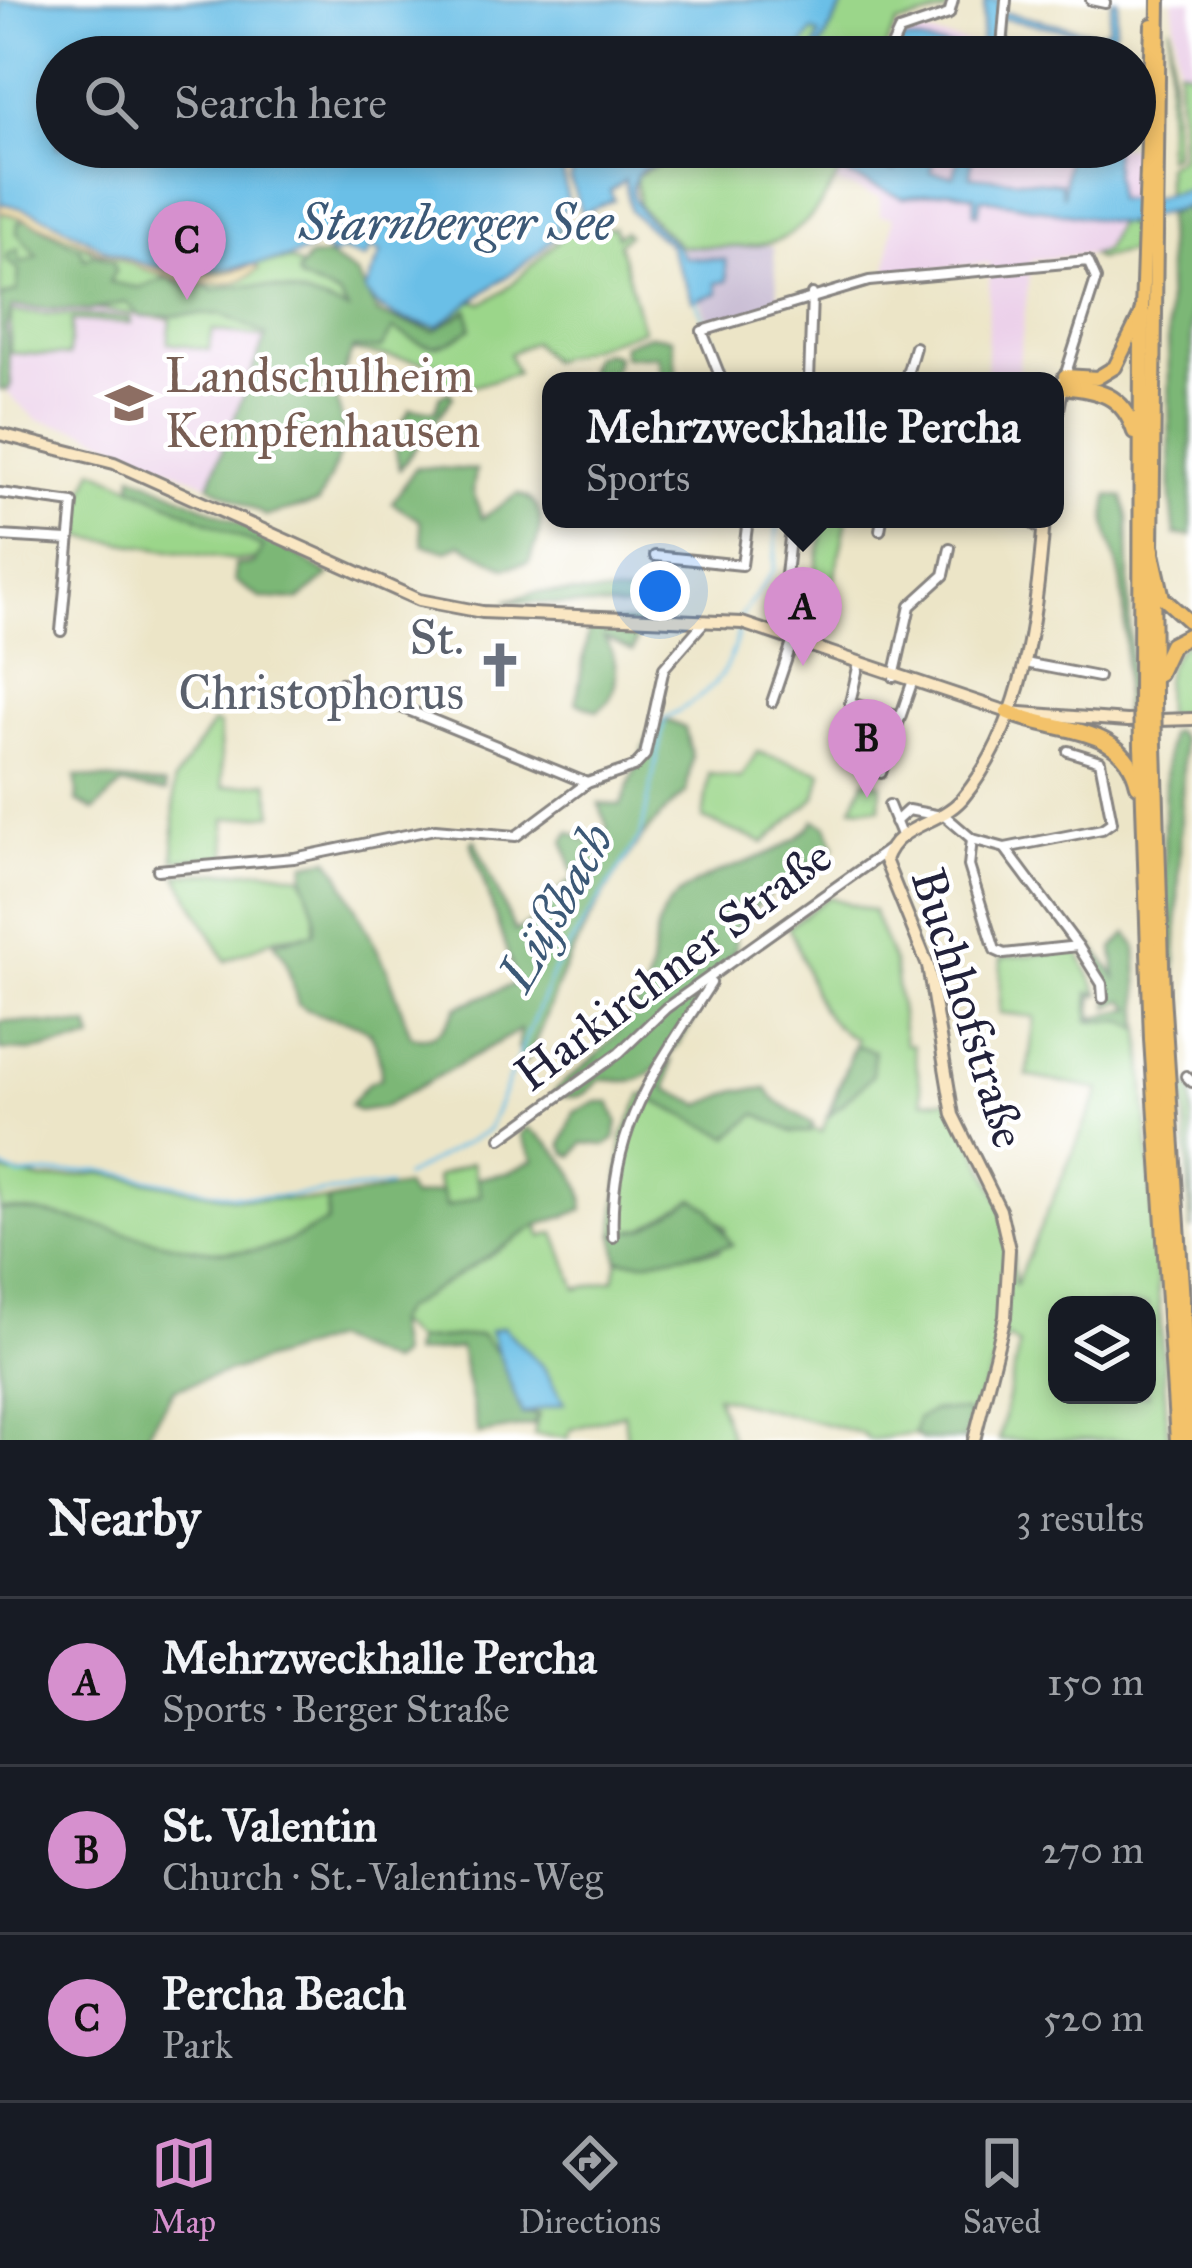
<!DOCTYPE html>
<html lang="en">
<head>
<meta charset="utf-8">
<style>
	:root { --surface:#171b24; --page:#242831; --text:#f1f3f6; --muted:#9ea1a6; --line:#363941; --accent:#d690ce }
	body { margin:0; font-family:"IM FELL Great Primer",serif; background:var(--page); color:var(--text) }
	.controls { position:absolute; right:36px; bottom:36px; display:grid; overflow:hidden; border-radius:24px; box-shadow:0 6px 18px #0003 }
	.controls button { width:108px; height:108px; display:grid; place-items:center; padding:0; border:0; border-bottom:3px solid var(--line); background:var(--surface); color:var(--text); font:60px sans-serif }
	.you { position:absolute; left:660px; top:591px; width:42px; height:42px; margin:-30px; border:9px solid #fff; border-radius:50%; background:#1a73e8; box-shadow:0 0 0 18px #1a73e833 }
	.badge { display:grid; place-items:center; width:78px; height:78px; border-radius:50%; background:var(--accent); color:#111; font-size:39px; font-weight:700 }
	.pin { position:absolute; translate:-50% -99px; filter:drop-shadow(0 3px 6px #0008) }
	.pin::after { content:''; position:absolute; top:63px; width:42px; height:36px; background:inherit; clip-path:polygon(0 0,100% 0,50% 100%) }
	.popup { position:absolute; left:542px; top:372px; width:522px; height:156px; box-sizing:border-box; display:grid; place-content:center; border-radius:24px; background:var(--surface); filter:drop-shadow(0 3px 9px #0005); font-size:39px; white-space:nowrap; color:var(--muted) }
	.popup b { font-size:45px; color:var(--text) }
	.popup::after { content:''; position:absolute; left:50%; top:100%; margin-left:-24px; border:24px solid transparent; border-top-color:var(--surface) }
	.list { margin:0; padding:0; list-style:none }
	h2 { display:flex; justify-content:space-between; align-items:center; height:156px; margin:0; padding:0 48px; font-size:51px }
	h2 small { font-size:39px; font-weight:400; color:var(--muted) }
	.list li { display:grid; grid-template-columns:78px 1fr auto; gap:36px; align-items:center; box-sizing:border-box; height:168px; padding:0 48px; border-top:3px solid var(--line) }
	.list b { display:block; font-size:45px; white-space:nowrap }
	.list p { margin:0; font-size:39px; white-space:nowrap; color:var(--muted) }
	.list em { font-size:39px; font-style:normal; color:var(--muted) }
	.icon { flex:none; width:66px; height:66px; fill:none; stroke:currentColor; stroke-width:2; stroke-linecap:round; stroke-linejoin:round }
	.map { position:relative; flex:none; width:1192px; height:1440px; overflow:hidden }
	.search { position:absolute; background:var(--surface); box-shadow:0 6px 18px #0003; left:36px; right:36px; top:36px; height:132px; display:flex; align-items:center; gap:30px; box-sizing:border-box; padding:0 42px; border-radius:66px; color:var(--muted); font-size:45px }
	.sheet { height:660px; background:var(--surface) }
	nav { display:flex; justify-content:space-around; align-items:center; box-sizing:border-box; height:168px; border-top:3px solid var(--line); background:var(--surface); font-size:33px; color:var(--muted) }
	nav a { display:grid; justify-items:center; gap:6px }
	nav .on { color:var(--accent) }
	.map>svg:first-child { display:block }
	.built { fill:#ecd1ea }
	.industrial { fill:#cbbfd5 }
	.green { fill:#9bd68a; stroke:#5e7c62; stroke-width:3; fill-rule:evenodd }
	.forest { fill:#7cb776; stroke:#4f6c58; stroke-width:3 }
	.sand { fill:#eeda9e; stroke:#887e6c; stroke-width:3 }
	.water { fill:#6bbfe7; stroke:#467091; stroke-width:3 }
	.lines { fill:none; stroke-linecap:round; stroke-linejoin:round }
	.stream { stroke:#6bbfe7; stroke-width:3 }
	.street-casing { stroke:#878481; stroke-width:14 }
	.secondary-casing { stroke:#878481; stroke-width:16 }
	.primary-casing { stroke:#878481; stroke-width:18 }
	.highway-casing { stroke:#878481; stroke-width:20 }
	.street { stroke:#fff; stroke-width:8 }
	.secondary { stroke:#fae7c3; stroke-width:10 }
	.primary { stroke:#f3c26a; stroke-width:12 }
	.highway { stroke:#f3c26a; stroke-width:14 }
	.highway-bridge-casing { stroke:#878481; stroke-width:20; stroke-linecap:butt }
	.highway-bridge { stroke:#f3c26a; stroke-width:14 }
	.labels { text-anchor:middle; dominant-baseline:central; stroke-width:9; stroke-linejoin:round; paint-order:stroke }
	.education-label { font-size:48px; fill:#785e54; stroke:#fff; text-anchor:start }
	.worship-label { font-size:48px; fill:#5b616d; stroke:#fff; text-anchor:end }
	.street-label { font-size:48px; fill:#22223b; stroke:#fff }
	.water-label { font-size:51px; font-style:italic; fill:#3c5977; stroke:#fff }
</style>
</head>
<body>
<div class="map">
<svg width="1192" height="1440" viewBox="0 0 1192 1440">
	<rect width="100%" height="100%" fill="#fff"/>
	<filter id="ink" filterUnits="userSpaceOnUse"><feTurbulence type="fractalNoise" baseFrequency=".00833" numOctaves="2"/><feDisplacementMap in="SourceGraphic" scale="24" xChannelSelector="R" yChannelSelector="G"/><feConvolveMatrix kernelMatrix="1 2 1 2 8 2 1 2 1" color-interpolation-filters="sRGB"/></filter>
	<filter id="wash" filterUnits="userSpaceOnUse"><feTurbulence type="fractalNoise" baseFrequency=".004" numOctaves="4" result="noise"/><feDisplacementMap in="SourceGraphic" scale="48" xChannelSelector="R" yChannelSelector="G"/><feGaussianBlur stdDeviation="2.7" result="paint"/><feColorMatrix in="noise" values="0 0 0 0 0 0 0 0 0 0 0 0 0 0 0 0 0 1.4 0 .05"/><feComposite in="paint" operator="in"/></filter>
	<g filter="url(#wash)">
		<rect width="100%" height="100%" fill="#ece5c7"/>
		<!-- built -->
		<g class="built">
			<path d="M1173,0H1192V71L1178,68Z"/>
			<path d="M910,30L1004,51L1003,57H890L900,33Z"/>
			<path d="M1135,109H1139L1131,227L1117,223L1100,253L1031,260L1017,380L986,377L990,263L887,275L893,217L880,215V198L835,182L852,147H1135Z"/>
			<path d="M3,298L267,335L209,485L84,431L37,420L0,386Z"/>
		</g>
		<!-- industrial -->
		<path class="industrial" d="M680,246H773L779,304L710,324L700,300L718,294L717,283L728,281L727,259L686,257Z"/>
		<!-- green -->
		<g class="green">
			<path d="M846,0H949L946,12L897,24L881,57H796L812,30L819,35L817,54Z"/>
			<path d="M1170,25L1174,154L1166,157Z"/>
			<path d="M1178,68L1192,71V212L1166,196V165L1181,156Z"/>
			<path d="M694,147H779L842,169C796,255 769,248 680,246L639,206L636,176Z"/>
			<path d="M0,212L53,225L95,253L258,269L255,264L291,260L392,321L425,326L380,309L393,280L482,303L504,291L559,240L560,224L567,229L614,227L617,236L624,231L628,235L619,243L643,330L550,361L533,342L509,354L517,373L474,386H442L445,365L213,330L209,350L168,343L171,319L3,298L0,329Z"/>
			<path d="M1117,222L1131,227L1130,252L1097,259L1091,255L1104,251Z"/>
			<path d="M11,312L131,318V323L72,320L69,356L10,353Z"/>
			<path d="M94,469L250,541L263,548L255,560H235L76,536L82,497Z"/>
			<path d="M825,519H847L822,637L804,632Z"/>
			<path d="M1192,638V712L1165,715C1164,680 1162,659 1192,638Z"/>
			<path d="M213,723L219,725L223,787L268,782L273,814L225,819L227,857L174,860V781Z"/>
			<path d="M757,752L822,772L816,797L764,843L703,819L709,774L741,778Z"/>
			<path d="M865,780L881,784L880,808L852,807Z"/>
			<path d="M265,870L302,876L316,911L314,933L276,938L226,961L177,875Z"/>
			<path d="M829,897L873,911L894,963L905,1044L913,1045L923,1101L954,1100L1010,1224L1015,1286L1100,1090L1027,1076L1035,1017L1000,1013L1001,958L1077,950L1098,992L1089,993V1021H1123L1141,1029L1168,1440H999L1019,1346L1007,1337L970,1416L965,1411L917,1420L914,1434L869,1440L861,1433L716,1396L732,1440H627L624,1413L570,1430L568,1438L534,1435L538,1415L522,1414L481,1335L414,1340L394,1322L402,1310L538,1225L542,1237L555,1233L577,1289L614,1280L618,1260L719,1251L726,1228L694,1199L645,1228L614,1234L623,1136L642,1095L700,1123L749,1105L822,1132L856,1039C807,1016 812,967 788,927ZM1057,1305H1147V1395H1057Z"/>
			<path d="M1184,1086L1192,1089V1231L1190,1212Z"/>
			<path d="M472,1162L482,1195L446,1208L436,1177Z"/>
			<path d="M0,1171L44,1180L102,1173L234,1198L328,1201L327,1222C311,1229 294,1240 276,1246C193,1272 84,1207 0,1210Z"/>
		</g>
		<!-- forest -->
		<g class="forest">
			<path d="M1182,208L1192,212L1191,536L1175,535L1171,498L1166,215Z"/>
			<path d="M27,219L81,249L84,259L95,254L113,261L116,270L109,282L140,288L168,277L190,290L204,283L213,291C259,276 303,295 348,310L339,296L300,279L298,272L309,257L327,256L357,274L378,314L434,331L468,310L471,328C435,356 427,347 393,329L381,349L353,348L335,398C353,438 336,465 318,503L266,516L209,485L266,335L221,314L141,317L126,302L89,311L12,307L6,327L11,384L8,390H0V297L17,291L19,270L6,260L8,254L18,249L20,263L38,256L17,233L18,222Z"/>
			<path d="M650,335L672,338L678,381H662L658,356L624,357L622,345Z"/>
			<path d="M605,352L617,356L612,381H586L591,357Z"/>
			<path d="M449,392L453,397L400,469C391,442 397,432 410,409L436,411L440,396Z"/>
			<path d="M416,467L476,470L473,491L482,518L518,494C552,504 540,537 529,562L506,568L460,544L448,551L423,545L420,521L392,503Z"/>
			<path d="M133,474L269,537L329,575L299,600L260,598L235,581V565L253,564L263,548L132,486Z"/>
			<path d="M1109,495L1123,497L1128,518L1131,704L1123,717C1125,674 1127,629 1122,586C1119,554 1098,529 1109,495Z"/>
			<path d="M537,592L635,595L645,604L623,608L506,601Z"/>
			<path d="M590,622H642L633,651L603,637C620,658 622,695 597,711L576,702Z"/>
			<path d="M668,721L685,728L692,757L686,793C635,833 598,902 569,959C552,993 544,1029 525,1062L518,1049L520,1030L383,1107L358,1111L350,1105L368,1083L381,1078C378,1005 348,1033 298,1005L286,960L274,942L314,933C322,907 298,888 306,863L329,859L338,871L388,971L411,1036C438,1042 446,1027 457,1007L517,983L471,842L475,840L515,931C549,918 548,893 574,879L564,840L570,832L592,843L608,829L599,804L621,805L654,724Z"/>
			<path d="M1174,731L1182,740L1183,770L1175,985C1161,963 1162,766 1169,733Z"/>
			<path d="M76,776L165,785L166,792L122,785L94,811L77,801Z"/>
			<path d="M815,820L827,826L835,847C812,860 748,908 734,930L736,948C711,982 679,1067 636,1080C624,1083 611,1079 599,1080C584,1100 575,1098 552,1095C562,1080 585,1068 599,1053C614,1038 628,1020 639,1003C659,972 646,927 673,900C713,861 782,865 815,820Z"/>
			<path d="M1127,933L1136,946L1141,1029L1123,1021H1089V992L1099,994L1092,998L1093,1018L1133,1008L1123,1000L1109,1007L1108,990L1084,942L1088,940L1116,977L1113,949Z"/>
			<path d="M5,1021L89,1026L93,1040L32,1051L0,1050V1022Z"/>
			<path d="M855,1045L874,1051L872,1076L828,1117Z"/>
			<path d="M672,1059L667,1089L701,1105L737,1090L767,1089L774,1099L813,1124L810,1132H792L757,1114L729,1137L651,1099L647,1093Z"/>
			<path d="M597,1102H610L618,1122L615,1139L606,1145L583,1143L573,1156L566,1153L562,1144L574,1112Z"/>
			<path d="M527,1128C551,1142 588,1179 583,1210L538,1225L402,1310L394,1322L399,1356L390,1363L331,1339L174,1389L143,1440H0V1210C84,1207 192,1271 276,1246C293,1241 311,1229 327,1222L328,1201L405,1186L411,1197L441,1192L446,1207L481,1195L477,1178L508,1173L534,1160L520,1134Z"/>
			<path d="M694,1199L710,1209L732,1245L643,1262L618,1260L614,1234L645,1228Z"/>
			<path d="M481,1335L508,1364L522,1414L539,1415L533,1425L478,1434L460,1348L412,1354L414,1340Z"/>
			<path d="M934,1410L965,1411L970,1416L965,1440H923L914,1434L917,1419Z"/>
		</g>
		<!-- sand -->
		<path class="sand" d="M0,203C85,217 162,303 255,264L258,269C203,322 60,221 0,212Z"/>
		<!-- water -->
		<g class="water">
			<path d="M0,0H846L815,57H811L819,35L812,31L796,57H57V147H573L563,173L568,204L558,219V234C521,272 477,293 438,327C412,323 379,315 365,291L381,253L371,247L365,259L342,251L332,256L322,246L321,234C313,256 287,258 266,262C203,274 154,277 94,243C61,225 38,210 0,203Z"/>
			<path d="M985,0H1000L999,11L1097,33L1108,29L1112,0H1118L1115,29L1108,38L1000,18L995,57H896L899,39L980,52Z"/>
			<path d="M582,147H694L642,169C609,206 671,231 685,258L726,260L727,281L716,283L718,293L693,301L669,245L630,211L625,180L610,191L614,200L582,213L570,179Z"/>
			<path d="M779,147H844L867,161L871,147H893L887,169L895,171L905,147H935L931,172L954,176L960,147H981L973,152L970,176L1060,183L1063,196L1068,147L1113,150L1116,199L1145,200L1192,188V205L1122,224L981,198L978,214L974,213L975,196L949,191L903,198Z"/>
			<path d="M503,1327L544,1368L564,1404L522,1414L490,1331Z"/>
		</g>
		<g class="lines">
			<!-- stream -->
			<g class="stream">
				<path d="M696,300L706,325"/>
				<path d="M710,333L731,381"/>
				<path d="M740,618L774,570L778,519"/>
				<path d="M0,1167L20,1176L101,1170L231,1195L277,1197L389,1186"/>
				<path d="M404,1177L488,1130L554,970L641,835L665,718C709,696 730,676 739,627"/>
			</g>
		</g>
	</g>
	<g filter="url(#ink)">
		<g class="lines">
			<!-- street casing -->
			<g class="street-casing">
				<g id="street">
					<path d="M1006,0L1002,47L1041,57"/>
					<path d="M1091,0L1105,3"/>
					<path d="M887,57L899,31L949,14L953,0"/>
					<path d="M1135,71L1144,70"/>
					<path d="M847,150L848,147"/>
					<path d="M722,381L702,331L869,281L1088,261L1096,279L1065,376"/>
					<path d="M809,381L812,294"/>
					<path d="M905,381L915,347"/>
					<path d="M0,493L73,503L61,631"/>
					<path d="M1024,519L1042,529"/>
					<path d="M880,530L882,519"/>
					<path d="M0,536L68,540"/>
					<path d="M655,556L742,565L748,519"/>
					<path d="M780,631L792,519"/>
					<path d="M859,663L850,703L900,717"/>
					<path d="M1025,663L1098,677"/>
					<path d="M894,677L910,606L944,575L950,548"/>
					<path d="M331,700L342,683L587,783"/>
					<path d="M772,702L794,637"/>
					<path d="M881,773L912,683"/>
					<path d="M889,805L901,835"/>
					<path d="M943,814L972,839L1005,848L1078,946L1102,984L1103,998"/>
					<path d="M895,822L908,810L936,815"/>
					<path d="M972,839L969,866L995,950L1004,954L1078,946"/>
					<path d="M1005,848L1102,829L1112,822L1100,761L1068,751"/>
					<path d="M158,870L294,858L435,829L516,836L587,783L634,767L645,755L664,668L705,621"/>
					<path d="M1186,1076L1192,1082"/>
					<path d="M501,1138L619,1053L666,1008L888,850"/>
					<path d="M613,1237C608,1129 656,1069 711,983"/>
				</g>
			</g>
			<!-- secondary casing -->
			<g class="secondary-casing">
				<g id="secondary">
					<path d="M1055,424L1064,379"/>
					<path d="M0,434L114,463L419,600L482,612L742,623L1008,712L1127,721L1192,719"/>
					<path d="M974,1440L1005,1317L1009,1249L1000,1210L953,1115L928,966L885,860C897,824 939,825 962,799C1025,724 1037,612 1044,519"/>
				</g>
			</g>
			<!-- primary casing -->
			<g class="primary-casing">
				<g id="primary">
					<path d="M1159,0L1152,549L1163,598L1192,624"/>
					<path d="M1065,376L1097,378L1115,367L1142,312L1152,25"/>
				</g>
			</g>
			<!-- highway casing -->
			<g class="highway-casing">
				<g id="highway">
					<path d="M1062,386C1099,390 1123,394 1135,432"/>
					<path d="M1152,549L1153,698"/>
					<path d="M1158,673L1171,645L1192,634"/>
					<path d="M1141,698L1142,312"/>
					<path d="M1008,712C1056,734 1124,723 1138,785"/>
					<path d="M1154,745L1162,994L1191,1440"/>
					<path d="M1142,746L1152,1039L1178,1440"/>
				</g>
			</g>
			<!-- street -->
			<use href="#street" class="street"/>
			<!-- secondary -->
			<use href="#secondary" class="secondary"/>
			<!-- primary -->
			<use href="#primary" class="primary"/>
			<!-- highway -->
			<use href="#highway" class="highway"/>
			<!-- highway-bridge casing -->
			<g class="highway-bridge-casing">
				<g id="highway-bridge">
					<path d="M1141,698L1142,746"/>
					<path d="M1153,698L1154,745"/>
				</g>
			</g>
			<!-- highway-bridge -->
			<use href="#highway-bridge" class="highway-bridge"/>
		</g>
	</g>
	<!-- icons -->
	<defs>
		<g id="school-bare" transform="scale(3.6)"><path d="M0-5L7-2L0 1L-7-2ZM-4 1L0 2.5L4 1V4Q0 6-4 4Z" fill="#8d6e63" stroke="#fff" stroke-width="2.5" paint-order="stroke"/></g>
		<g id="church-bare" transform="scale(3.6)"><path d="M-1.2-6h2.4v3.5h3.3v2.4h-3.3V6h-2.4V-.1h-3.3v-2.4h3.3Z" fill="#6b7280" stroke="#fff" stroke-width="2.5" paint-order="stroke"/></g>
	</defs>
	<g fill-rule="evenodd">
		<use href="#school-bare" x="129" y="403"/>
		<use href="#church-bare" x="500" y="665"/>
	</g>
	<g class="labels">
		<!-- education labels -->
		<g class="education-label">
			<text x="165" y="375">Landschulheim<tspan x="165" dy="55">Kempfenhausen</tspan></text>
		</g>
		<!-- worship labels -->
		<g class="worship-label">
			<text x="464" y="637">St.<tspan x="464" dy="55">Christophorus</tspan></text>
		</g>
		<!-- street labels -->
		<g class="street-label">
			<text transform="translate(673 965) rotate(-37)">Harkirchner Straße</text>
			<text transform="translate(969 1008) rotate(73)">Buchhofstraße</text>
		</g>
		<!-- water labels -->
		<g class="water-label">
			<text x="456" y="223">Starnberger See</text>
			<text transform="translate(556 907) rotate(-61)">Lüßbach</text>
		</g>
	</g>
</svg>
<div class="controls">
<button><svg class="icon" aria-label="layers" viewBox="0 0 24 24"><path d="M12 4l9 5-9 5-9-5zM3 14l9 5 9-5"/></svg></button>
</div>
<div class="you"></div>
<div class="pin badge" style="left:803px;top:666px">A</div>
<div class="popup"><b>Mehrzweckhalle Percha</b>Sports</div>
<div class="pin badge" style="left:867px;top:798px">B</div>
<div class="pin badge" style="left:187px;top:300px">C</div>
<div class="search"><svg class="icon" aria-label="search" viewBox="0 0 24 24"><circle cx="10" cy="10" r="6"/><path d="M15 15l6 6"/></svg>Search here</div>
</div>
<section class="sheet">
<h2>Nearby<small>3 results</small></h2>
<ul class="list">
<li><span class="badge">A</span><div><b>Mehrzweckhalle Percha</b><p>Sports · Berger Straße</p></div><em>150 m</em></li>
<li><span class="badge">B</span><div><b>St. Valentin</b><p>Church · St.-Valentins-Weg</p></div><em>270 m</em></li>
<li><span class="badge">C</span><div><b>Percha Beach</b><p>Park</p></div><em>520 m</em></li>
</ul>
</section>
<nav>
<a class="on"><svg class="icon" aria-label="map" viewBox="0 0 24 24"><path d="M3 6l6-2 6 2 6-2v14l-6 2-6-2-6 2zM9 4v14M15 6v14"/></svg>Map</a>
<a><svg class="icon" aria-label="directions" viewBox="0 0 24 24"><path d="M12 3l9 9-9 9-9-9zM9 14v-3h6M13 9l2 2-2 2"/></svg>Directions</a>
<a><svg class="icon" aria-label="saved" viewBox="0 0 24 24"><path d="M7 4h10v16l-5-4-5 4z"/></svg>Saved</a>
</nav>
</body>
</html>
